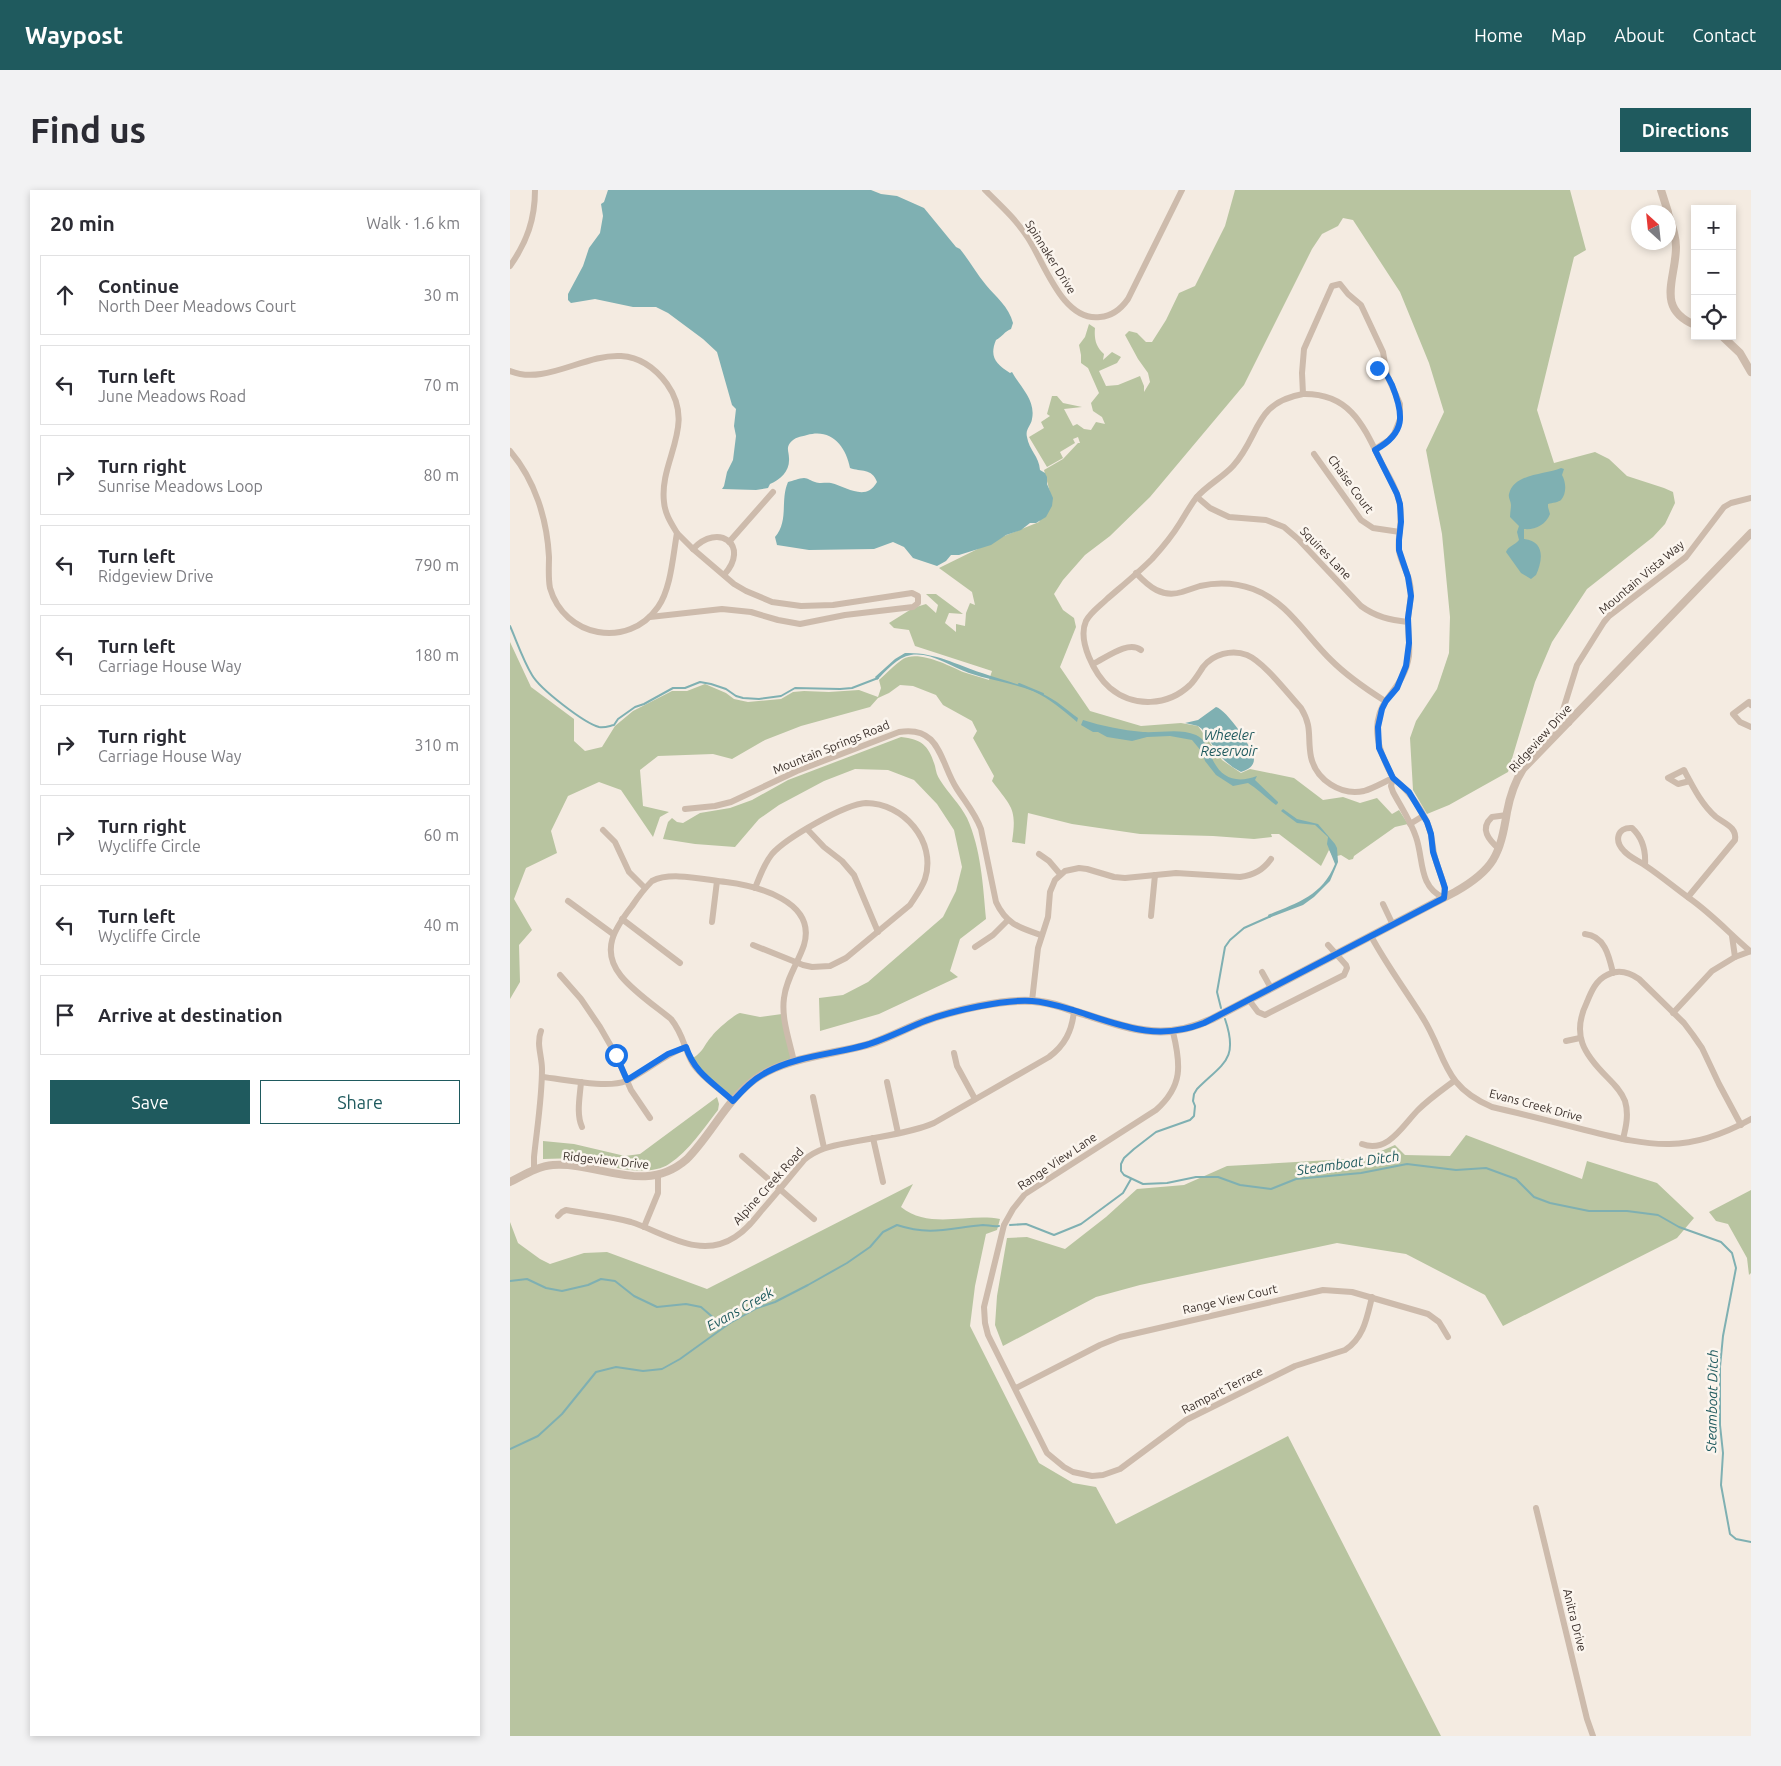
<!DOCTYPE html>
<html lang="en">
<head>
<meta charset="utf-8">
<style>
	:root { --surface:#fff; --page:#f2f2f3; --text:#2b2b33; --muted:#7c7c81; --line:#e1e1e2; --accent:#1f5a5e }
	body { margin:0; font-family:Ubuntu,sans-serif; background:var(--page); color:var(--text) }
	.controls { position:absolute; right:15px; top:15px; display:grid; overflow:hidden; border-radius:0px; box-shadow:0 2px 8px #0003 }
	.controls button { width:45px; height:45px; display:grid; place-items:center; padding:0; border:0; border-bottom:1px solid var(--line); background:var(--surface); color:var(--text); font:25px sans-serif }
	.compass { position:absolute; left:1121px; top:15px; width:45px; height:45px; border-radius:50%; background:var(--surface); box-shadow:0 2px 8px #0003; rotate:333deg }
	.stop { position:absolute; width:15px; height:15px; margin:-11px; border:4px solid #1a73e8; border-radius:50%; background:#fff }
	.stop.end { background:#1a73e8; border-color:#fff; box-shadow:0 1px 5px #0008 }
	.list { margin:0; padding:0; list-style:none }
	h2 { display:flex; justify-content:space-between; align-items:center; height:65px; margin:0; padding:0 20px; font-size:21px }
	h2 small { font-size:16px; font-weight:400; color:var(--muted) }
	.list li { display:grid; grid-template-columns:32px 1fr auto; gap:15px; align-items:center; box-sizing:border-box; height:80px; margin:0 10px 10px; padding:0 10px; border:1px solid var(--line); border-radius:0px }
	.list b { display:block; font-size:19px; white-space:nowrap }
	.list p { margin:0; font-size:16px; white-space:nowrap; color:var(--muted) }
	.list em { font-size:16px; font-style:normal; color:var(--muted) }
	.actions { display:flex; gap:10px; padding:15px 20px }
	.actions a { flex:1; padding:11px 0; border:1px solid var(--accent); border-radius:0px; text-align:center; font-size:18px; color:var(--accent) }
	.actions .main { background:var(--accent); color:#fff }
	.icon { flex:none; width:28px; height:28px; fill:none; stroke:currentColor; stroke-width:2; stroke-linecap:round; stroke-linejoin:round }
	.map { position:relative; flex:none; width:1241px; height:1546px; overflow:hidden; border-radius:0px }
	header { display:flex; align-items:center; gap:30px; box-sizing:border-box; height:70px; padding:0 25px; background:var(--accent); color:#fff }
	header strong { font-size:24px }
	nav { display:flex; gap:28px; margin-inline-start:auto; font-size:18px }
	.intro { display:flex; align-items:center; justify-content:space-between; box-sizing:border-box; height:120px; padding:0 30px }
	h1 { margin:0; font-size:35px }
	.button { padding:12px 22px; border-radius:0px; background:var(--accent); color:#fff; font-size:18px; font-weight:700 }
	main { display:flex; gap:30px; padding:0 30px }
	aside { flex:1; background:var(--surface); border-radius:0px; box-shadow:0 2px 8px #0003 }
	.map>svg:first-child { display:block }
	.green { fill:#b8c4a0 }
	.water { fill:#7fb0b2 }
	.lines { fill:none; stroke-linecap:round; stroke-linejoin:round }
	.stream { stroke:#7fb0b2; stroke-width:2 }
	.minor { stroke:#cdbbac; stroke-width:6 }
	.tertiary { stroke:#cdbbac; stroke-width:8 }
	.route { stroke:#1a73e8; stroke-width:6 }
	.labels { text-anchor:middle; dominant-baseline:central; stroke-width:5; stroke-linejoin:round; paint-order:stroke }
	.street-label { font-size:12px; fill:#3b302b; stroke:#fbf5ee }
	.water-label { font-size:14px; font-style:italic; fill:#1f5a5e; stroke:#fbf5ee }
</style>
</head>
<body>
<header>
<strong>Waypost</strong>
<nav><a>Home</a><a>Map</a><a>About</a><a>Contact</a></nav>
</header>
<div class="intro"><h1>Find us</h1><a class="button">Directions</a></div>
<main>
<aside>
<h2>20 min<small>Walk · 1.6 km</small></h2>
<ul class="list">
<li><svg class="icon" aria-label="ahead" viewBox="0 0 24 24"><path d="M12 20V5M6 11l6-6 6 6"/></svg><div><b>Continue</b><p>North Deer Meadows Court</p></div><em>30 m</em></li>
<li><svg class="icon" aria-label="left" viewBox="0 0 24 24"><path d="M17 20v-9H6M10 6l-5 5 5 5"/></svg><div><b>Turn left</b><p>June Meadows Road</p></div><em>70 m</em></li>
<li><svg class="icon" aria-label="right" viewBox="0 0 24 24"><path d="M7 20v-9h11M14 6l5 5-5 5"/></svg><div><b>Turn right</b><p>Sunrise Meadows Loop</p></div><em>80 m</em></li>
<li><svg class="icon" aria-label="left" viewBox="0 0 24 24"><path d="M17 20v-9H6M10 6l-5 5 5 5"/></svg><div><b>Turn left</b><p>Ridgeview Drive</p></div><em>790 m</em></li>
<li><svg class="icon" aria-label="left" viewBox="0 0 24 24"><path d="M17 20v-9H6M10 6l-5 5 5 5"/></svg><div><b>Turn left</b><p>Carriage House Way</p></div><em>180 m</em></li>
<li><svg class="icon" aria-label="right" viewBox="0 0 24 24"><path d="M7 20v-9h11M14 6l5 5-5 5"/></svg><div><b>Turn right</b><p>Carriage House Way</p></div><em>310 m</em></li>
<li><svg class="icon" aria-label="right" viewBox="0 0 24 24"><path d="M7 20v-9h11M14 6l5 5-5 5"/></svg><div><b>Turn right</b><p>Wycliffe Circle</p></div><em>60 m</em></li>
<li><svg class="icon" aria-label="left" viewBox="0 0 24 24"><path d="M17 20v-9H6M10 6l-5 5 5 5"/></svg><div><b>Turn left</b><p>Wycliffe Circle</p></div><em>40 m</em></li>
<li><svg class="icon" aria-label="arrive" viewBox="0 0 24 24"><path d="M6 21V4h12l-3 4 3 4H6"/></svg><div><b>Arrive at destination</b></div></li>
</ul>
<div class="actions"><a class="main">Save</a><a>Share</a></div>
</aside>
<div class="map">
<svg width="1241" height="1546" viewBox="0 0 1241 1546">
	<rect width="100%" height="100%" fill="#f4ebe1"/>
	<!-- green -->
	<g class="green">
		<path d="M725,0H1060L1076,60L1064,67L1027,220L1044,273L1085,262L1099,269L1117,286L1154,298L1163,302L1165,313L1155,334L1143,347L1077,399L1042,452L1025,492L998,582L939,615L917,624L903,600L900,548L906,531L927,499L939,463L940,427L932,344L916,260L934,222L919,173L890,102L843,30L833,28L828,36L812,44L802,59L734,195L640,307L600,346L575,365L553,390L544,404L553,420L564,428L566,437L550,477L580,521L631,536L671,533L688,536L712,570L731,583L740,579L784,588L813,610L833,607L850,613L867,608L882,624L889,620L898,634L885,637L844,666L843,669L839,670L831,665L823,667L819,660L811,676L769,644H761L762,647L744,649L703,646L630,644L562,634L518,623L515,654L502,652C507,618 502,618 482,591L484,586L463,548L467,541L462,531L433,515L426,505L403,496L390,495L379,503L368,508L360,517L291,536L255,550L222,569L203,564L148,566L130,580L133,616L159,622L150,627L143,647L111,600L89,592L58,606L41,641L47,663L16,678L4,709L22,740L9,755L10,792L0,809V452L21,497L64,529V551L75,561L92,557L105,536L123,521L162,501H177L195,494L216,503L224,509L238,512L271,509L283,502L294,501L319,502L349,500L368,507L371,498L369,490C376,484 384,475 393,469C408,460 438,475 453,482C461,485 471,487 479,490L482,481L405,456L399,440L384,438L379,433L403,418L416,414L426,423L428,415L416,404H426L453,424L439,423L435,433L446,442V434L455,436L456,423L460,413L465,415L462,402L429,378L494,346L529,332L542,310L534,280L553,269L568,253H570L568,247L563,249L565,253L550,262L553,268L537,277L519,247L534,238L531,232L540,226L537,224L542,206H547L553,213L572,217L554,219L563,236L567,234L574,239L581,240L586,232L595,234L592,227L583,221L581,213L589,203L578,178L571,173V165L569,155L575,147L579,134L585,138C584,149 586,157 594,164L593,170L602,162L611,167L607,173L589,181L596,196L608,195L630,186L634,196V202L640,192L638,183L628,169L615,145L619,141L627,143L636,152H642L656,130L669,103L685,96L715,36Z"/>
		<path d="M391,547C412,549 419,556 425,576C426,581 427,586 430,590C438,603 450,614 457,628C471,659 473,695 476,729L450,749L440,781L448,787L369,824L310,841L309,808L333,805L358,792L433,727L446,701L452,677L444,640L427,614L404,590L378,580L345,579L314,591L269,615L249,629L225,657L185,654L153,649L158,632L162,628L167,632L173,633L190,623L220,618L242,610L278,590Z"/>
		<path d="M230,823L250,827L272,824L284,872L264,878L223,911L196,888L181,869C194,862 193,856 202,846C205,841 225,824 230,823Z"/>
		<path d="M207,907L209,914L208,920C193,939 179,961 159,974C135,990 87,972 60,969C51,968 42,969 33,969V951L64,954L115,966L130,964Z"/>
		<path d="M956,945L1072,989L1077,971L1147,993L1184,1028L1167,1048L993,1136L975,1105L896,1064L827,1053L630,1095L586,1107L493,1156L485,1135L487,1106L497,1048L517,1047L555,1059L596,1027L627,999L674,995L717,976L855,968L885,955L895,965L940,966Z"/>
		<path d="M403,994L391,1017C420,1040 457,1023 490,1029L487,1040L476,1044L465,1096L460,1136L529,1273L563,1293L586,1297L606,1334L778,1246L931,1546H0V1032L8,1053L30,1069L40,1074L74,1063L97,1062L197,1099Z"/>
		<path d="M1241,1000V1083L1239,1085L1237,1068L1218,1034L1206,1031L1199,1022Z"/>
	</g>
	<!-- water -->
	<g class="water">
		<path d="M98,0H361L371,4L387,6L414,18L446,57L450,59C459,70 466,83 476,95C486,107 499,117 503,133L501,139C495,141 492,147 486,150C479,167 486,174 500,183L502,182C510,197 526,210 522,229C521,236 515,239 517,247C519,260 529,266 530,280L535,283L537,287V294L543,308L542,316L536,327L526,333H520L511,340L496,345L481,355L449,365H441L436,371L427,376L403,368L394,357L383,352L364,359L299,360L267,355L265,347C279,331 270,310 278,292C283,291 289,288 294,288C298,288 301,291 305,292C310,294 316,292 321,293C337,297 356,312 367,292C362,278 351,282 340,278C336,256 321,238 297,245C290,247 285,247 280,253C276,258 279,262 279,268C280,281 271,289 260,294L258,298L246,300L212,299L214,296L217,282L223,270L226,246L224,236L226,219L222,215L207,162L193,149L158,123L146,117H123L85,109L61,113L58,110V104L73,76L79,58L90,43L93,26L91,14L94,12Z"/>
		<path d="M1051,278L1054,279L1052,285C1056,292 1057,303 1051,310C1049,312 1042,313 1038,314V317L1040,324C1036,335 1025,340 1014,339V349C1035,351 1033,370 1026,385L1021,389L1011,383L996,362C998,356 1005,355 1009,350L1007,342L1009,336L1000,327C1000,323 1001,319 1001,315C1001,311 998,308 999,304C1004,283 1035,285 1051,278Z"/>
		<path d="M395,463C424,462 445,474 472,483C492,490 514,495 533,504C546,510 557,520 568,528L567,532C554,521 539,508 523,501C502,493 480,490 459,483C441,477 422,462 401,465C387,467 376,481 367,490L365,487L385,469Z"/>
		<path d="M706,517C716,519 744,559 744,569C744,577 737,580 731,582C710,571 705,558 692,539L688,536L675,533L688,530Z"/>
		<path d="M573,530C592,536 612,540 633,542C650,543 670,538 686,545C695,549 697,558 701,566C710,588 725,594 747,586L745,590L768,612V613L766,615C756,608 748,599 738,593L723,596L706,585L695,571L692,562L682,550L660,546L637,547L622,551L597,547L588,542H583L571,535Z"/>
		<path d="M773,619L787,629L808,634L825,654L827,658L828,672L820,691L804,707L793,715L759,728L758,725C787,713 812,706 825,674L817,654L818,647L805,635L787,633L771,621Z"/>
	</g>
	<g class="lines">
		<!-- stream -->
		<g class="stream">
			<path d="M0,436C7,452 13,470 22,485C30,499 74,533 89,537C95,538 99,536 104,535L108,529L125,517L134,514L163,498H175L190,492L201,494L216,499L226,506L233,508L249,509L271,506L285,498L330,499L342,498L368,488"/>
			<path d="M509,494L533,504"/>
			<path d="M711,818L707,802L715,757L720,750L734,738L761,726"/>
			<path d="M715,829C729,870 713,873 687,899L684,904L683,911L685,916L684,926L680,930L646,942L624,959L614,968L611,974V981L614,985L633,994L657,993L686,987H708L730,995L761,999L786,989L851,983L897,974L946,980L976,978L1006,989L1024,1007L1040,1013L1079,1021H1117L1148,1025L1169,1037L1211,1052L1222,1063L1226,1078L1213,1146L1210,1177V1235L1213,1263L1211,1295L1220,1344L1226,1349L1241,1352"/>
			<path d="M500,1035L516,1034L544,1045L571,1034L613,1003L621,989"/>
			<path d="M0,1091L17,1089L36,1098L52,1101L78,1095L91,1089L105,1091L124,1106L147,1117L176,1114L191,1117L206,1130L215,1133H219"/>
			<path d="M0,1259L28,1246L52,1224L86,1182L106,1177L133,1181L152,1179L170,1169L220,1133L247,1118L265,1112L298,1095L337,1073L360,1057L373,1042L387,1035C420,1046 440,1038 473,1035C478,1035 483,1037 489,1036"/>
		</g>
		<!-- minor -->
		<g class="minor">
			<path d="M475,0C490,15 506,29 518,48C535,74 553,132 590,127C603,126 611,119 618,109L672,0"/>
			<path d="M0,76C17,52 25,29 25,0"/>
			<path d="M867,178L873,179L877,184"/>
			<path d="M0,181C50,202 108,128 157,194C187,236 149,270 154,312C155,324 161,333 167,343C163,365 161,399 148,417C118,460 54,447 40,398C38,388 39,377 39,367C37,329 25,290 0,261"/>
			<path d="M793,204C841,203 854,237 872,274C879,287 888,301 890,316C893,331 887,346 889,361C891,373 898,382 900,394C903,407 898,419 898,431C898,443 900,454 899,466C896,485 888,494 877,509C858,535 870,564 883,588C874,592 864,598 854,601C831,606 806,590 801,567C797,547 803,538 791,518C778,504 754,472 737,465C722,459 703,464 693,477C689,483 685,490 680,495C658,516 624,518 600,498C585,485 567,451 576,431C581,422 590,416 597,409C612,396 628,383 642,369C652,358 662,346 670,333C675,325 680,316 686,308C697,295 712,288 723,276C751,245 743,213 793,204Z"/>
			<path d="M793,204L792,183L794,159L822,96L830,94L838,104L851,115L873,162L877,185L890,214V229L884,244L879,250L865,259"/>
			<path d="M804,264L851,330L863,338L890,342"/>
			<path d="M687,307L700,318L719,327L756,330L774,337L788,349L851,416C866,427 880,430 898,432"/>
			<path d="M219,352L263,302"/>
			<path d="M183,359C208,332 241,355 214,385"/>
			<path d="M626,383C639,397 652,408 672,402C678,400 684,398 690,396C708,392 726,393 743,399C777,411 796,446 821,470C837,486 856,499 875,511"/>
			<path d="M140,427L212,419L241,422L268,430L290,434L335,425L403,417L408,413V406L402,403L323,415L291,416L262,412L236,401L224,394L183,359L167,343"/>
			<path d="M583,474C596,468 618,450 631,460"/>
			<path d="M1241,515L1239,512L1223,524L1230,532L1241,537"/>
			<path d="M1059,533L1053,525V520L1067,475L1094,432L1099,426L1176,367L1214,317L1221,313L1241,308"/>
			<path d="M883,588C899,601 917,624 921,645C923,654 923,662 926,671C929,683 937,695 934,708C908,696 914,670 906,647C901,632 891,617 883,602L881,596Z"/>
			<path d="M175,619L205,616L221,612L287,581L389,542C431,535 430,573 447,599C456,613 465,623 471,639L486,712C496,734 510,738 531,745"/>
			<path d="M900,634L913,626"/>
			<path d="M297,639L314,657L332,671L344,685L368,742"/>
			<path d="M93,640L105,652L119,682L135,698"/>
			<path d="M989,659C979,650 969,639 982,627L997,625"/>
			<path d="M529,664L539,671L550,684"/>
			<path d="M1135,675C1136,660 1133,648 1122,638C1107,637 1104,651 1114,661C1119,667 1129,671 1136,676C1151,686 1165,698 1179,708C1202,724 1220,744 1240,761"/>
			<path d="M1178,707L1225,650C1227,637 1215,634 1206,627C1192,615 1183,597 1174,580L1158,588L1168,594L1180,591"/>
			<path d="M58,711L103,744"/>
			<path d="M873,714L883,735"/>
			<path d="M641,726L645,685"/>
			<path d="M112,729L170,773"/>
			<path d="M202,732L207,691"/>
			<path d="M1075,744C1095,746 1099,766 1103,783"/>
			<path d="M861,746C876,774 894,798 911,825C937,864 930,895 982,917C1013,924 1044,932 1075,940C1142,957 1178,964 1241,929"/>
			<path d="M1222,746L1225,767"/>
			<path d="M243,755L293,775L302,777L320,776L336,768L400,715C405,707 412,698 415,689C427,651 393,613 356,613C335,614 276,648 262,664C254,674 250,686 245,698"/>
			<path d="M465,757L483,745L498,730"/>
			<path d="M752,782L761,798"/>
			<path d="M50,785L71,809L90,837L106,865L121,900L140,928"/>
			<path d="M739,810L748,822L755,825L834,785L837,778L836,775L818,755"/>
			<path d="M522,811L528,758L538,727L540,702L545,690L555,681L569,678L577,679L604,687L615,688L666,683L730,687C744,685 753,680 761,669"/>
			<path d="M1163,823L1202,781L1225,767L1241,761"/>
			<path d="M663,842C671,875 673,896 646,920L515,1004L503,1019L494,1035L474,1117L475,1133L478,1145L537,1263L554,1277L563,1282L582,1286L593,1285L610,1279L676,1230L785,1176L835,1160C854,1148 857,1127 862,1107"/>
			<path d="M1056,851L1070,848"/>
			<path d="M444,863L447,876L465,909"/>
			<path d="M32,887C53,889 97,899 116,891C137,881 154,865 176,857"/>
			<path d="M71,892C70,906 66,924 72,937"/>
			<path d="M377,892L388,943"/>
			<path d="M303,907L314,958"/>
			<path d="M223,911C211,899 193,889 183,874C174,859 174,845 161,829C145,816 124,802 111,786C90,760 105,738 122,716C128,707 134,699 142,691C161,681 195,690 216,692C247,696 307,711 294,755C288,773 276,789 274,808C271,829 280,852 284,872"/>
			<path d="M363,948L373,992"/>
			<path d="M1113,949C1116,937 1119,924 1115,911C1111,901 1104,894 1097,887C1074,864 1061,845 1077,812C1081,802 1086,790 1097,785C1108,779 1119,782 1129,789L1174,833L1183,845L1192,858L1209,894L1231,935"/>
			<path d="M852,954C878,964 893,935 908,920C919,909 932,900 944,891"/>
			<path d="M232,966L304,1029"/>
			<path d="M24,980V967C27,938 32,908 32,879C32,866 26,854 31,841"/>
			<path d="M48,1026L52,1022L56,1020C77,1024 100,1026 121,1032C155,1043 190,1070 225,1047C236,1040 244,1030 252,1020C267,1003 280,987 294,970C307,959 321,956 337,953C361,948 402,943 424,933L539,867C555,855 562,841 564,821"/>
			<path d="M134,1037L148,1003V986"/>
			<path d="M506,1198L590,1155L610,1147L813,1100L842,1102L918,1124L929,1132L938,1147"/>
			<path d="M1026,1318L1077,1529L1083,1546"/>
		</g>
		<!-- tertiary -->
		<g class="tertiary">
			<path d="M1151,0L1158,22"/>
			<path d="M1158,23C1162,34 1166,46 1166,57C1166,89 1145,118 1185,135"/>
			<path d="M1212,146L1230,163L1241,182"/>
			<path d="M0,992C14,985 28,976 43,975C91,972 135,1006 177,969C202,944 218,907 248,887C278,867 326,864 360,854C378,848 395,839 412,832C443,820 499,807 531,812C542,813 553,817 564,821C614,836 651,854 702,829L945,702C984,680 990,665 997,622C1000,606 1004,593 1013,579L1241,343"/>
		</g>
	</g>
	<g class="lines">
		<!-- route -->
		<path class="route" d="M106,865L117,890L158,864L176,857C185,884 204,893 223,911C233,900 243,889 257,882C287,866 324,864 356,855C376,849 395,839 415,831C441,821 495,809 522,811C536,812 549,816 563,820C610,835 646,852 694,833L934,708L935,698L923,662L921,644L917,632L899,602L883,588L869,558L868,537L872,519L876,511L887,498L896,476L899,453L898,428L901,406L898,387L889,360V350L891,332L890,314L887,304L865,260C896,243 894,225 882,195C878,188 876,180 867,178"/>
	</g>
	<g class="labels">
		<!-- street labels -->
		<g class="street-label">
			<text transform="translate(541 67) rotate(58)">Spinnaker Drive</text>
			<text transform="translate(841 294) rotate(54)">Chaise Court</text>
			<text transform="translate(816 363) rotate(46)">Squires Lane</text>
			<text transform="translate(1131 387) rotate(-40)">Mountain Vista Way</text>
			<text transform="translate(1030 548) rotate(-48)">Ridgeview Drive</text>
			<text transform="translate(321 557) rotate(-22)">Mountain Springs Road</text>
			<text transform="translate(1026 915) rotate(15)">Evans Creek Drive</text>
			<text transform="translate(96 970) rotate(6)">Ridgeview Drive</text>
			<text transform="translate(547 971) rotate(-34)">Range View Lane</text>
			<text transform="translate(258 996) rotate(-48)">Alpine Creek Road</text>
			<text transform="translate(720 1109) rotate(-13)">Range View Court</text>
			<text transform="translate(712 1200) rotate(-27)">Rampart Terrace</text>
			<text transform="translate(1065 1430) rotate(76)">Anitra Drive</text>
		</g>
		<!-- water labels -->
		<g class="water-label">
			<text x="719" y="545">Wheeler<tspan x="719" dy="16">Reservoir</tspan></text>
			<text transform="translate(838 973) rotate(-8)">Steamboat Ditch</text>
			<text transform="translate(230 1119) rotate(-29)">Evans Creek</text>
			<text transform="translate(1202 1211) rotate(-89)">Steamboat Ditch</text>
		</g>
	</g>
</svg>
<div class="controls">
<button>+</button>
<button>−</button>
<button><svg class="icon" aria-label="locate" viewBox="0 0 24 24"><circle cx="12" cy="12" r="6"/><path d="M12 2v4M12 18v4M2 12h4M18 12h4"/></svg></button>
</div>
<svg class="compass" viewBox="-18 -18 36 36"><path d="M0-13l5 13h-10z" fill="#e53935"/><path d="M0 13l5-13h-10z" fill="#7c7c81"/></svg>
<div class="stop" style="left:106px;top:865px"></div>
<div class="stop end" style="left:867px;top:178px"></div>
</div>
</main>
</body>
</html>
